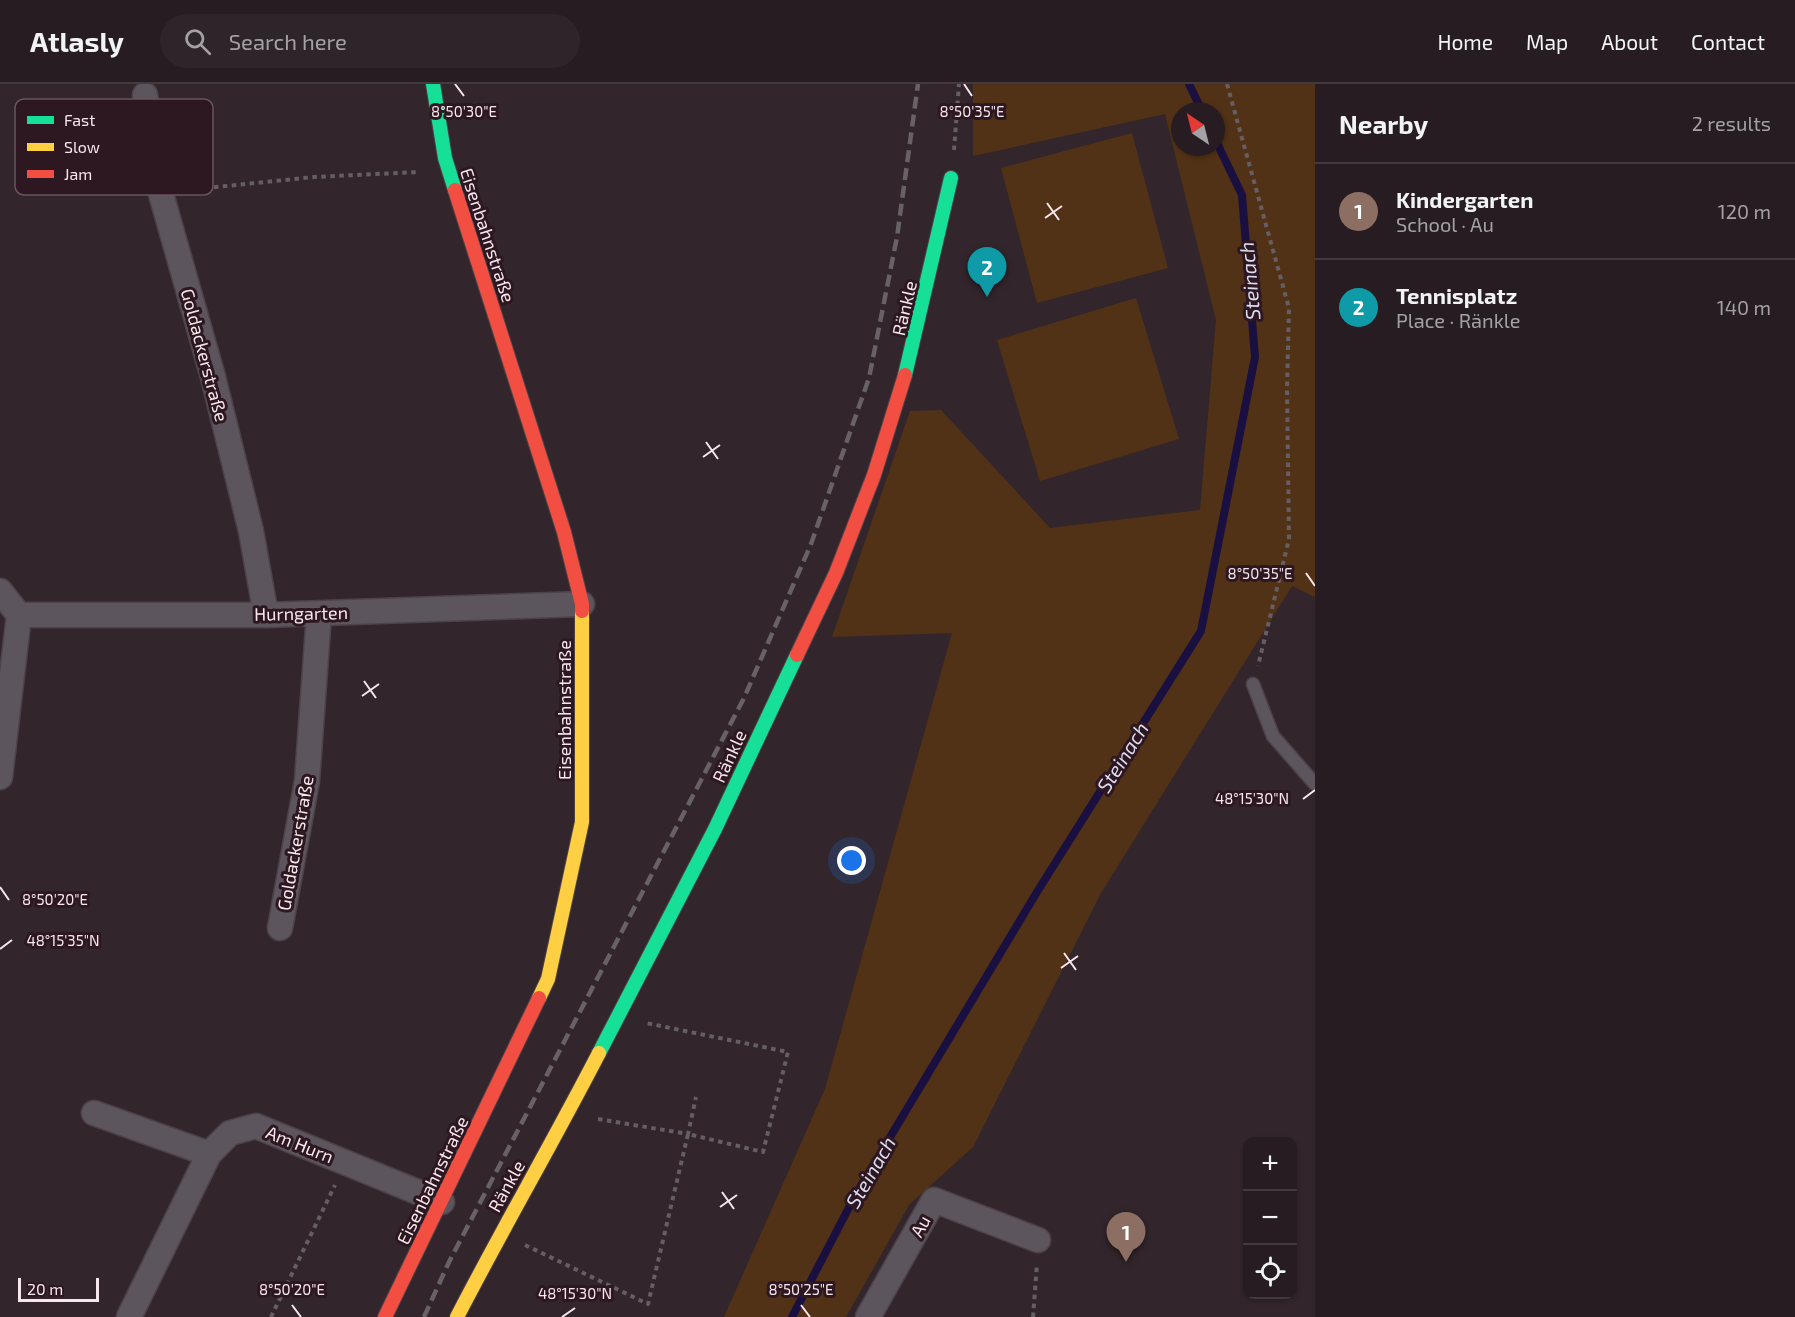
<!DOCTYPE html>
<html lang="en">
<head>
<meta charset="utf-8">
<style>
	:root { --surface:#261c21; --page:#2e252a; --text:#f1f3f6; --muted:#a4a1a5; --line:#423a3f; --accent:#db2777 }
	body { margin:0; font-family:"Exo 2",sans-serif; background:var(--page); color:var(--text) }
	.controls { position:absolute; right:18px; bottom:18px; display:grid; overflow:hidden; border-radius:12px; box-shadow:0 2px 4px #0004 }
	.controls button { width:54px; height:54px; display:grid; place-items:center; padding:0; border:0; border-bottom:2px solid var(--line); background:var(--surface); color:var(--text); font:30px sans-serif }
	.compass { position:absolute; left:1171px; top:18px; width:54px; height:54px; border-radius:50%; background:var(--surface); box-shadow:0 2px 4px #0004; rotate:325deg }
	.scale { position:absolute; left:18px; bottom:15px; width:81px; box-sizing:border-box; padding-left:6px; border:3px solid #f7e7ed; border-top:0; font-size:16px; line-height:21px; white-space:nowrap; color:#f7e7ed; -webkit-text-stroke:4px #2d1721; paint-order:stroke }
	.you { position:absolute; left:852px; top:777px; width:21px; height:21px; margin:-15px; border:4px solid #fff; border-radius:50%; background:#1a73e8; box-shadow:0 0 0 9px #1a73e833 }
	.badge { display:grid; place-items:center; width:39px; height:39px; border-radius:50%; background:var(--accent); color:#fff; font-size:20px; font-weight:700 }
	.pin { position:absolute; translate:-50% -50px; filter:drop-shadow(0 2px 3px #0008) }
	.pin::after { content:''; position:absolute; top:32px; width:21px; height:18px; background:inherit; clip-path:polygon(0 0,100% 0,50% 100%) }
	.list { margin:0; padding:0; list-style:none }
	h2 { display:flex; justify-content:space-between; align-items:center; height:78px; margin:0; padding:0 24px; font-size:26px }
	h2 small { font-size:20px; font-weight:400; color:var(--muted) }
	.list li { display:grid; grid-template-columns:39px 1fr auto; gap:18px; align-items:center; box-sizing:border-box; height:96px; padding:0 24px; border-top:2px solid var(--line) }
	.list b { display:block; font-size:22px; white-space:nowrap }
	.list p { margin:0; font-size:20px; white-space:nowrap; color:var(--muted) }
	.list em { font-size:20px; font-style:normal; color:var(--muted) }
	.icon { flex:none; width:33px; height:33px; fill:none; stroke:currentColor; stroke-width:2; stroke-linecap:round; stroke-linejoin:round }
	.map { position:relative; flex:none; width:1315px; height:1233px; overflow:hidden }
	header { display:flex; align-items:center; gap:36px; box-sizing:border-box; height:84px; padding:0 30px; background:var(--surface); border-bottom:2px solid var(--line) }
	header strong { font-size:28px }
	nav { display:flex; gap:33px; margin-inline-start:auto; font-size:21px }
	.search { width:420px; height:54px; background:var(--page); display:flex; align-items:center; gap:15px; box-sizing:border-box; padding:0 21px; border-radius:33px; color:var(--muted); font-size:22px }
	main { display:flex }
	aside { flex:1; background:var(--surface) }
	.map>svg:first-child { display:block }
	.green { fill:#523216; fill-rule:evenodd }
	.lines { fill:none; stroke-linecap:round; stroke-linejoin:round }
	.stream { stroke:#191041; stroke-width:8 }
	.lane-casing { stroke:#4d4247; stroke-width:15 }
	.street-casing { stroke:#4d4247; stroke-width:27 }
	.fast-casing { stroke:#4d4247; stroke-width:16 }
	.slow-casing { stroke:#4d4247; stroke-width:16 }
	.jam-casing { stroke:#4d4247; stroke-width:16 }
	.path { stroke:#655e64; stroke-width:4; stroke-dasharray:4.5 4.5; stroke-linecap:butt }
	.lane { stroke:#5c555d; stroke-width:12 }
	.street { stroke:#5c555d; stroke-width:24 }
	.fast { stroke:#16e098; stroke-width:14 }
	.slow { stroke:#ffcf43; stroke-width:14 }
	.jam { stroke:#f24e42; stroke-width:14 }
	.rail { stroke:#686167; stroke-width:4.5; stroke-dasharray:12 6; stroke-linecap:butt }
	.ticks { fill:none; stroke:#f7e7ed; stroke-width:2 }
	.labels { text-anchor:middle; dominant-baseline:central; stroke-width:6; stroke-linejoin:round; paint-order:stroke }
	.street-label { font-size:18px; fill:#f7e7ed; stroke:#2d1721 }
	.water-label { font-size:20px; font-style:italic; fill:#dcddf0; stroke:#2d1721 }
	.key { fill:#2d1721; stroke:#6a555e; stroke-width:1.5 }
	.key-label { font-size:16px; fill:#f7e7ed }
	.ticks-label { font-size:15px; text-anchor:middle; fill:#f7e7ed; stroke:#2d1721; stroke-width:6; stroke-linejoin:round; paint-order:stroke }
</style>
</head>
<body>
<header>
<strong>Atlasly</strong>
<div class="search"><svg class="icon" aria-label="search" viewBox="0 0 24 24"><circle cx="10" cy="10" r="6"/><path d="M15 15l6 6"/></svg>Search here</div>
<nav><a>Home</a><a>Map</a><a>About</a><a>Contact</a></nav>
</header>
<main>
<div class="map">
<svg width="1315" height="1233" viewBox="0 0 1315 1233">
	<rect width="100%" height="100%" fill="#32262c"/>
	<!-- green -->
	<g class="green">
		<path d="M973,0H1315V513L1292,502L1101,809L973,1063L909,1121L846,1233H724L825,1005L952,549L832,553L910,327L941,326L1050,444L1200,426L1216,236L1165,30L973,72ZM1180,27H1216V63H1180Z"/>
		<path d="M1132,49L1168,184L1037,219L1001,84Z"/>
		<path d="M1136,214L1179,355L1040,397L997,256Z"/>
	</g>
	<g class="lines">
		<!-- stream -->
		<g class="stream">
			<path d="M1189,0L1202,27"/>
			<path d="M792,1233L856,1110L1037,808L1201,547L1255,273L1242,111L1216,57"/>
		</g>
		<!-- lane casing -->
		<g class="lane-casing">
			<path id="lane" d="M1253,600L1273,652L1315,700"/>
		</g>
		<!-- street casing -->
		<g class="street-casing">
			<g id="street">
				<path d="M145,11L161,110L213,293L251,447L266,531"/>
				<path d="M0,507L19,531L0,693"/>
				<path d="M19,531H266L582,520"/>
				<path d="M280,844L307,697L319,530"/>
				<path d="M94,1029L209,1070L230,1049L256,1042L442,1118"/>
				<path d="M129,1233L209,1070"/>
				<path d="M868,1233L934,1116L1038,1156"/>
			</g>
		</g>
		<!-- fast casing -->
		<g class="fast-casing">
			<g id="fast">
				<path d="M433,0L445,74L455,106"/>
				<path d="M905,291L951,94"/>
				<path d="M599,969L715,745L797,571"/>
			</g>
		</g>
		<!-- slow casing -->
		<g class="slow-casing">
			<g id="slow">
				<path d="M539,914L548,895L582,738V527"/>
				<path d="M457,1233C503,1144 553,1058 599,969"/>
			</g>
		</g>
		<!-- jam casing -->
		<g class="jam-casing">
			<g id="jam">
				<path d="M455,106L564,448L582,520V527"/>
				<path d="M797,571L836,489L874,391L905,291"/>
				<path d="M385,1233L539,914"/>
			</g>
		</g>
		<!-- path -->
		<g class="path">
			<path d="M1227,0L1289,224L1287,304L1289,455L1258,582"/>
			<path d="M954,66L959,0"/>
			<path d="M36,79L130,71"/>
			<path d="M187,106L314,93L419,88"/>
			<path d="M598,1035L688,1050L696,1013"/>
			<path d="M525,1161L648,1220L688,1050L763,1068L788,968L646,939"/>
			<path d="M271,1233L335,1101"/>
			<path d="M1033,1233L1037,1180"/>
		</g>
		<!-- lane -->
		<use href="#lane" class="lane"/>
		<!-- street -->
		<use href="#street" class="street"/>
		<!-- fast -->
		<use href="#fast" class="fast"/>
		<!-- slow -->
		<use href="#slow" class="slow"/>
		<!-- jam -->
		<use href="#jam" class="jam"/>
		<!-- rail -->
		<path class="rail" d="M424,1233L449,1178L744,614L811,460L869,294L897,153L918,0"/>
	</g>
	<!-- ticks -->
	<path class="ticks" d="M455,0L464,12M964,0L972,12M1047,119L1059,136M1045,134L1062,122M706,358L718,375M703,373L720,361M1306,489L1315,502M364,597L376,614M362,612L379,600M1303,715L1315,706M0,803L9,816M0,865L12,856M1064,869L1076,886M1061,884L1078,872M722,1108L734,1125M720,1123L737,1111M292,1221L301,1233M801,1221L810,1233M562,1233L575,1224"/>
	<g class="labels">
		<!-- street labels -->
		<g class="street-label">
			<text transform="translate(488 151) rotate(72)">Eisenbahnstraße</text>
			<text transform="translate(904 224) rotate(-77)">Ränkle</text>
			<text transform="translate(205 271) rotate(75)">Goldackerstraße</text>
			<text transform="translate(301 529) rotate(-1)">Hurngarten</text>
			<text transform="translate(564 626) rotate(-90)">Eisenbahnstraße</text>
			<text transform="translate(729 672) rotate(-65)">Ränkle</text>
			<text transform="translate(295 759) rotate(-80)">Goldackerstraße</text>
			<text transform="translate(300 1060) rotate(22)">Am Hurn</text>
			<text transform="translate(432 1096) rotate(-64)">Eisenbahnstraße</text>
			<text transform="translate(506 1102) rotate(-61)">Ränkle</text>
			<text transform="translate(920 1142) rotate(-61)">Au</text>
		</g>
		<!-- water labels -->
		<g class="water-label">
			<text transform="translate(1249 197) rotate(-95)">Steinach</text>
			<text transform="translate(1122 673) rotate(-58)">Steinach</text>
			<text transform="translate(870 1088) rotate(-60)">Steinach</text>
		</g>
	</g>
	<!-- legend -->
	<rect x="15" y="15" width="198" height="96" rx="9" class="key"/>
	<rect x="27" y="32" width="27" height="8" fill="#16e098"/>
	<rect x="27" y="59" width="27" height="8" fill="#ffcf43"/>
	<rect x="27" y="86" width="27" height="8" fill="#f24e42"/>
	<g class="key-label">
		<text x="64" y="42">Fast</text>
		<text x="64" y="69">Slow</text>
		<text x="64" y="96">Jam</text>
	</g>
	<g class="ticks-label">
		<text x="972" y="33">8°50'35"E</text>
		<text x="464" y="33">8°50'30"E</text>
		<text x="1260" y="495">8°50'35"E</text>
		<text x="1252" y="720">48°15'30"N</text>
		<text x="55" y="821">8°50'20"E</text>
		<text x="63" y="862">48°15'35"N</text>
		<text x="292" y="1211">8°50'20"E</text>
		<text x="801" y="1211">8°50'25"E</text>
		<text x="575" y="1215">48°15'30"N</text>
	</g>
</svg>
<div class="controls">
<button>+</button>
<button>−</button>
<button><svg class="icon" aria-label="locate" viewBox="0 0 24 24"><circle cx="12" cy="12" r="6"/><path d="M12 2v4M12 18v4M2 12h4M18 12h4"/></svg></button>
</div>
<svg class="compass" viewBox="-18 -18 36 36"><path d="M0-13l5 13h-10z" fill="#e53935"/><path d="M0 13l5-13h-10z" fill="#a4a1a5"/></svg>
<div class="scale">20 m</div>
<div class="you"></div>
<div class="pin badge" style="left:1126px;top:1178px;background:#8d6e63">1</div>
<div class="pin badge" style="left:987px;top:213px;background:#0f9aa8">2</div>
</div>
<aside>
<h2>Nearby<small>2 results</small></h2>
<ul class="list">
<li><span class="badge" style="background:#8d6e63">1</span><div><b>Kindergarten</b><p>School · Au</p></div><em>120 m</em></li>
<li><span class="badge" style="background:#0f9aa8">2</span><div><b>Tennisplatz</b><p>Place · Ränkle</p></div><em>140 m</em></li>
</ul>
</aside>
</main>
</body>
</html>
